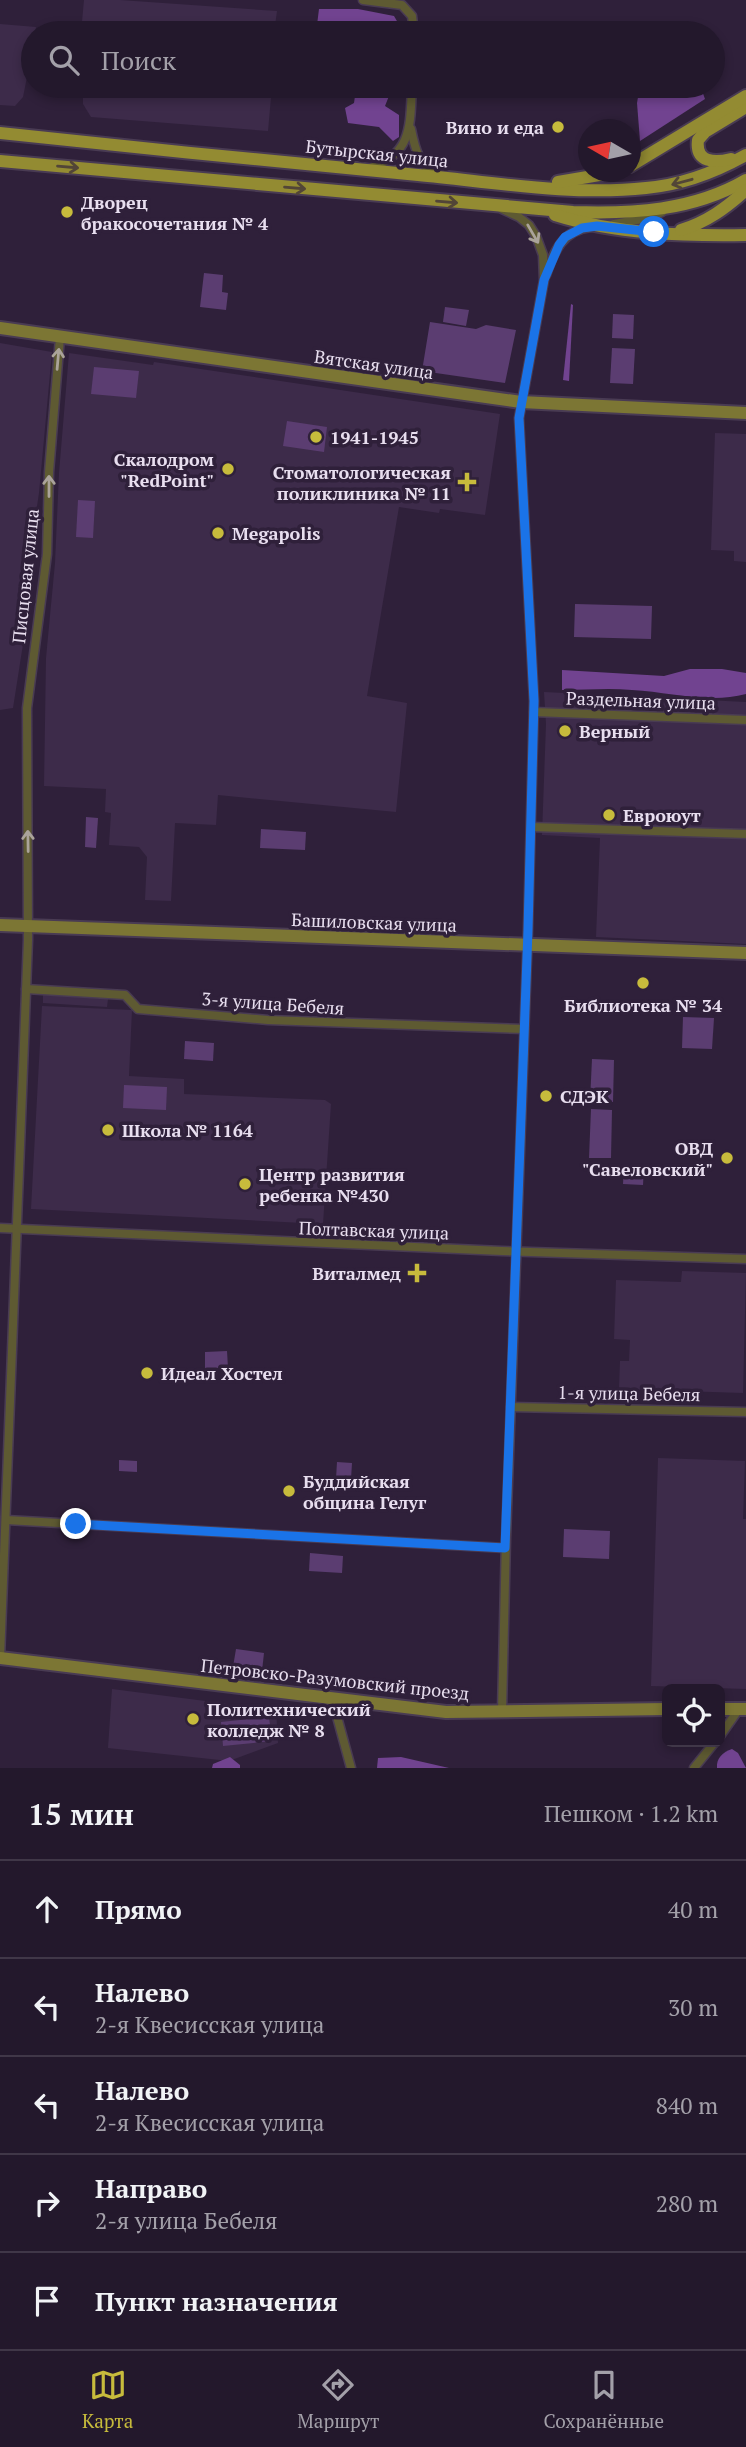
<!DOCTYPE html>
<html lang="ru">
<head>
<meta charset="utf-8">
<style>
	:root { --surface:#23182c; --page:#2b2134; --text:#f1f3f6; --muted:#a3a0a9; --line:#403748; --accent:#c7bb3c }
	body { margin:0; font-family:"PT Serif",serif; background:var(--page); color:var(--text) }
	.controls { position:absolute; right:21px; bottom:21px; display:grid; overflow:hidden; border-radius:10px; box-shadow:0 4px 10px #0003 }
	.controls button { width:63px; height:63px; display:grid; place-items:center; padding:0; border:0; border-bottom:2px solid var(--line); background:var(--surface); color:var(--text); font:35px sans-serif }
	.compass { position:absolute; left:578px; top:119px; width:63px; height:63px; border-radius:50%; background:var(--surface); box-shadow:0 4px 10px #0003; rotate:279deg }
	.stop { position:absolute; width:21px; height:21px; margin:-16px; border:5px solid #1a73e8; border-radius:50%; background:#fff }
	.stop.end { background:#1a73e8; border-color:#fff; box-shadow:0 2px 7px #0008 }
	.list { margin:0; padding:0; list-style:none }
	h2 { display:flex; justify-content:space-between; align-items:center; height:91px; margin:0; padding:0 28px; font-size:30px }
	h2 small { font-size:23px; font-weight:400; color:var(--muted) }
	.list li { display:grid; grid-template-columns:46px 1fr auto; gap:21px; align-items:center; box-sizing:border-box; height:98px; padding:0 28px; border-top:2px solid var(--line) }
	.list b { display:block; font-size:26px; white-space:nowrap }
	.list p { margin:0; font-size:23px; white-space:nowrap; color:var(--muted) }
	.list em { font-size:23px; font-style:normal; color:var(--muted) }
	.icon { flex:none; width:38px; height:38px; fill:none; stroke:currentColor; stroke-width:2; stroke-linecap:round; stroke-linejoin:round }
	.map { position:relative; flex:none; width:746px; height:1768px; overflow:hidden }
	.search { position:absolute; background:var(--surface); box-shadow:0 4px 10px #0003; left:21px; right:21px; top:21px; height:77px; display:flex; align-items:center; gap:18px; box-sizing:border-box; padding:0 24px; border-radius:38px; color:var(--muted); font-size:26px }
	.sheet { height:581px; background:var(--surface) }
	nav { display:flex; justify-content:space-around; align-items:center; box-sizing:border-box; height:98px; border-top:2px solid var(--line); background:var(--surface); font-size:19px; color:var(--muted) }
	nav a { display:grid; justify-items:center; gap:4px }
	nav .on { color:var(--accent) }
	.map>svg:first-child { display:block }
	.built { fill:#3d2b4a }
	.green { fill:#5b3d71 }
	.forest { fill:#714390 }
	.lines { fill:none; stroke-linecap:round; stroke-linejoin:round }
	.street-casing { stroke:#493b53; stroke-width:11 }
	.secondary-casing { stroke:#493b53; stroke-width:16 }
	.primary-casing { stroke:#493b53; stroke-width:16 }
	.street { stroke:#5e5a32; stroke-width:8 }
	.secondary { stroke:#7c7634; stroke-width:12 }
	.primary { stroke:#938b32; stroke-width:12 }
	.oneway { stroke:#524537 }
	.oneway2 { stroke:#aaa39a }
	.route { stroke:#1a73e8; stroke-width:9 }
	.poi-dot { fill:#c7bb3c; stroke:#2f203a; stroke-width:2.5 }
	.labels { text-anchor:middle; dominant-baseline:central; stroke-width:7; stroke-linejoin:round; paint-order:stroke }
	.poi-label { font-size:18px; font-weight:bold; fill:#e8deef; stroke:#2f203a; text-anchor:start }
	.street-label { font-size:18px; fill:#e8deef; stroke:#2f203a }
</style>
</head>
<body>
<div class="map">
<svg width="746" height="1768" viewBox="0 0 746 1768">
	<rect width="100%" height="100%" fill="#2f203a"/>
	<!-- built -->
	<g class="built">
		<path d="M84,0H120L277,11L274,33H81Z"/>
		<path d="M0,24L36,27L35,33H33L32,72L27,77L23,97L15,106L0,105Z"/>
		<path d="M83,86H272L268,131L91,117L83,104Z"/>
		<path d="M0,343L52,352L39,493L31,546H27L24,569L34,574L13,708L0,710Z"/>
		<path d="M69,353L153,365L154,362L500,414L485,515L440,509L439,513L399,507L367,696L407,703L396,812L218,795L216,825L175,823L171,901L145,900L147,857L139,847L109,845L111,813L105,812L106,789L44,786L46,658L55,563L59,473Z"/>
		<path d="M715,433L746,434V562L734,561V551L711,550Z"/>
		<path d="M544,692L746,702V944L596,937L600,838L542,835L546,724Z"/>
		<path d="M43,995L108,999L107,1007L43,1003Z"/>
		<path d="M42,1006L132,1010L129,1076L184,1079V1094L325,1100L331,1104L323,1224L31,1209Z"/>
		<path d="M682,1271L746,1273L743,1393L619,1389L620,1361H629L630,1340L614,1339L616,1280L681,1282Z"/>
		<path d="M658,1458L745,1461L743,1519H746V1689L651,1686Z"/>
		<path d="M112,1689L276,1710L278,1743L229,1761L108,1748Z"/>
	</g>
	<!-- green -->
	<g class="green">
		<path d="M473,21L516,24L515,33H472Z"/>
		<path d="M204,273L223,275L222,292L228,293L226,310L200,307Z"/>
		<path d="M445,307L469,310L466,326L443,322Z"/>
		<path d="M613,314L634,315L633,339L612,338Z"/>
		<path d="M430,322L476,329L486,325L516,330L505,383L422,371Z"/>
		<path d="M612,348L635,349L633,384L610,383Z"/>
		<path d="M94,367L139,371L136,398L91,394Z"/>
		<path d="M287,421L327,427L324,452L283,446Z"/>
		<path d="M78,500L95,501L93,538L76,537Z"/>
		<path d="M575,604L652,606L651,639L574,637Z"/>
		<path d="M86,817L98,818L96,848L85,847Z"/>
		<path d="M261,829L306,832L305,850L260,848Z"/>
		<path d="M683,1017L714,1018L712,1049L682,1048Z"/>
		<path d="M185,1041L214,1043L213,1061L184,1059Z"/>
		<path d="M592,1059L614,1060L613,1102L590,1101Z"/>
		<path d="M124,1085L167,1087L166,1110L123,1108Z"/>
		<path d="M591,1109L612,1110L611,1158H589Z"/>
		<path d="M624,1165L644,1166L643,1185L623,1184Z"/>
		<path d="M227,1351L228,1368L205,1369V1352Z"/>
		<path d="M119,1460L137,1461V1472L119,1471Z"/>
		<path d="M337,1462L352,1463L351,1479H336Z"/>
		<path d="M564,1529L610,1531L609,1559L563,1557Z"/>
		<path d="M310,1553L343,1556L342,1573L309,1571Z"/>
		<path d="M236,1649L264,1653L262,1671L233,1667Z"/>
		<path d="M269,1717L272,1741L223,1746L221,1722Z"/>
	</g>
	<!-- forest -->
	<g class="forest">
		<path d="M319,9H358L394,16L401,28L400,33H316Z"/>
		<path d="M347,86H398L397,93L389,96L385,106L399,115V137L393,141L379,127L348,123L345,108L354,103L355,96L347,91Z"/>
		<path d="M640,86H681L701,88L705,99L640,141L637,103Z"/>
		<path d="M571,304L573,305L569,381L563,380Z"/>
		<path d="M690,669H722L746,673V694C709,704 670,692 632,690C609,688 585,690 562,690V670L664,676Z"/>
		<path d="M732,1749L738,1753L746,1768H717C716,1758 723,1752 732,1749Z"/>
		<path d="M230,1757L240,1765V1768H212L213,1764Z"/>
		<path d="M401,1757L449,1768H377L378,1758Z"/>
	</g>
	<g class="lines">
		<!-- street casing -->
		<g class="street-casing">
			<g id="street">
				<path d="M363,0L402,5L412,16L414,33"/>
				<path d="M411,129C415,149 419,166 438,176"/>
				<path d="M370,168C413,154 410,124 412,86"/>
				<path d="M502,209L519,217L529,225L536,236L543,255L544,280L519,418L534,701L528,930L506,1538L502,1711"/>
				<path d="M614,224L648,218L662,212"/>
				<path d="M546,275C554,251 563,230 591,227"/>
				<path d="M534,712L746,720"/>
				<path d="M532,827L746,834"/>
				<path d="M26,989L125,995L138,1009L268,1020L524,1029"/>
				<path d="M0,1228L502,1251L746,1259"/>
				<path d="M511,1407L746,1412"/>
				<path d="M6,1520L505,1548"/>
				<path d="M0,1658L28,940L27,708L47,554L49,472L60,337"/>
				<path d="M335,1699L336,1713L351,1768"/>
				<path d="M720,1736L739,1709"/>
				<path d="M694,1768L715,1742"/>
			</g>
		</g>
		<!-- secondary casing -->
		<g class="secondary-casing">
			<g id="secondary">
				<path d="M0,328L521,402L746,413"/>
				<path d="M0,925L746,953"/>
				<path d="M0,1658L446,1712L667,1709"/>
				<path d="M720,1709H746"/>
			</g>
		</g>
		<!-- primary casing -->
		<g class="primary-casing">
			<g id="primary">
				<path d="M0,133C139,148 279,162 418,175C493,182 571,196 646,188C682,185 714,173 746,155"/>
				<path d="M731,159C715,163 695,163 698,140L705,132L746,107"/>
				<path d="M0,161L573,212C632,214 693,211 746,180"/>
				<path d="M630,166L746,96"/>
				<path d="M558,182L617,172"/>
				<path d="M555,215C616,234 683,236 746,235"/>
				<path d="M681,230C707,222 726,208 746,190"/>
			</g>
		</g>
		<!-- street -->
		<use href="#street" class="street"/>
		<!-- secondary -->
		<use href="#secondary" class="secondary"/>
		<!-- primary -->
		<use href="#primary" class="primary"/>
	</g>
	<!-- one-way arrows -->
	<defs><path id="oneway-shaft" d="M-6 0H5M1.5-3L5.5 0L1.5 3" fill="none" stroke-width="1.6" stroke-linecap="round" stroke-linejoin="round" transform="scale(1.75)"/></defs>
	<g class="oneway">
		<use href="#oneway-shaft" transform="translate(68 167) rotate(5)"/>
		<use href="#oneway-shaft" transform="translate(682 182) rotate(165)"/>
		<use href="#oneway-shaft" transform="translate(295 188) rotate(5)"/>
		<use href="#oneway-shaft" transform="translate(447 202) rotate(5)"/>
	</g>
	<g class="oneway2">
		<use href="#oneway-shaft" transform="translate(533 234) rotate(60)"/>
		<use href="#oneway-shaft" transform="translate(58 359) rotate(-85)"/>
		<use href="#oneway-shaft" transform="translate(49 486) rotate(-90)"/>
		<use href="#oneway-shaft" transform="translate(28 841) rotate(-91)"/>
	</g>
	<g class="lines">
		<!-- route -->
		<path class="route" d="M76,1524L505,1548L528,930L534,701L519,418L544,280L559,245L565,237L582,228L597,226L654,232"/>
	</g>
	<!-- markers -->
	<g class="poi-dot">
		<circle cx="558" cy="127" r="7"/>
		<circle cx="67" cy="212" r="7"/>
		<circle cx="316" cy="437" r="7"/>
		<circle cx="228" cy="469" r="7"/>
		<path d="M463.5 471.5h7v7h7v7h-7v7h-7v-7h-7v-7h7z"/>
		<circle cx="218" cy="533" r="7"/>
		<circle cx="565" cy="731" r="7"/>
		<circle cx="609" cy="815" r="7"/>
		<circle cx="643" cy="983" r="7"/>
		<circle cx="546" cy="1096" r="7"/>
		<circle cx="108" cy="1130" r="7"/>
		<circle cx="727" cy="1158" r="7"/>
		<circle cx="245" cy="1184" r="7"/>
		<path d="M413.5 1262.5h7v7h7v7h-7v7h-7v-7h-7v-7h7z"/>
		<circle cx="147" cy="1373" r="7"/>
		<circle cx="289" cy="1491" r="7"/>
		<circle cx="193" cy="1719" r="7"/>
	</g>
	<g class="labels">
		<!-- poi labels -->
		<g class="poi-label">
			<text x="544" y="127" text-anchor="end">Вино и еда</text>
			<text x="81" y="202">Дворец<tspan x="81" dy="21">бракосочетания № 4</tspan></text>
			<text x="330" y="437">1941-1945</text>
			<text x="214" y="459" text-anchor="end">Скалодром<tspan x="214" dy="21">"RedPoint"</tspan></text>
			<text x="451" y="472" text-anchor="end">Стоматологическая<tspan x="451" dy="21">поликлиника № 11</tspan></text>
			<text x="232" y="533">Megapolis</text>
			<text x="579" y="731">Верный</text>
			<text x="623" y="815">Евроюут</text>
			<text x="643" y="1005" text-anchor="middle">Библиотека № 34</text>
			<text x="560" y="1096">СДЭК</text>
			<text x="122" y="1130">Школа № 1164</text>
			<text x="713" y="1148" text-anchor="end">ОВД<tspan x="713" dy="21">"Савеловский"</tspan></text>
			<text x="259" y="1174">Центр развития<tspan x="259" dy="21">ребенка №430</tspan></text>
			<text x="401" y="1273" text-anchor="end">Виталмед</text>
			<text x="161" y="1373">Идеал Хостел</text>
			<text x="303" y="1481">Буддийская<tspan x="303" dy="21">община Гелуг</tspan></text>
			<text x="207" y="1709">Политехнический<tspan x="207" dy="21">колледж № 8</tspan></text>
		</g>
		<!-- street labels -->
		<g class="street-label">
			<text transform="translate(377 153) rotate(6)">Бутырская улица</text>
			<text transform="translate(374 364) rotate(8)">Вятская улица</text>
			<text transform="translate(25 576) rotate(-84)">Писцовая улица</text>
			<text transform="translate(641 700) rotate(2)">Раздельная улица</text>
			<text transform="translate(374 922) rotate(2)">Башиловская улица</text>
			<text transform="translate(273 1003) rotate(4)">3-я улица Бебеля</text>
			<text transform="translate(374 1230) rotate(2)">Полтавская улица</text>
			<text transform="translate(629 1393) rotate(1)">1-я улица Бебеля</text>
			<text transform="translate(335 1679) rotate(6)">Петровско-Разумовский проезд</text>
		</g>
	</g>
</svg>
<div class="controls">
<button><svg class="icon" aria-label="locate" viewBox="0 0 24 24"><circle cx="12" cy="12" r="6"/><path d="M12 2v4M12 18v4M2 12h4M18 12h4"/></svg></button>
</div>
<svg class="compass" viewBox="-18 -18 36 36"><path d="M0-13l5 13h-10z" fill="#e53935"/><path d="M0 13l5-13h-10z" fill="#a3a0a9"/></svg>
<div class="stop" style="left:654px;top:232px"></div>
<div class="stop end" style="left:76px;top:1524px"></div>
<div class="search"><svg class="icon" aria-label="search" viewBox="0 0 24 24"><circle cx="10" cy="10" r="6"/><path d="M15 15l6 6"/></svg>Поиск</div>
</div>
<section class="sheet">
<h2>15 мин<small>Пешком · 1.2 km</small></h2>
<ul class="list">
<li><svg class="icon" aria-label="ahead" viewBox="0 0 24 24"><path d="M12 20V5M6 11l6-6 6 6"/></svg><div><b>Прямо</b></div><em>40 m</em></li>
<li><svg class="icon" aria-label="left" viewBox="0 0 24 24"><path d="M17 20v-9H6M10 6l-5 5 5 5"/></svg><div><b>Налево</b><p>2-я Квесисская улица</p></div><em>30 m</em></li>
<li><svg class="icon" aria-label="left" viewBox="0 0 24 24"><path d="M17 20v-9H6M10 6l-5 5 5 5"/></svg><div><b>Налево</b><p>2-я Квесисская улица</p></div><em>840 m</em></li>
<li><svg class="icon" aria-label="right" viewBox="0 0 24 24"><path d="M7 20v-9h11M14 6l5 5-5 5"/></svg><div><b>Направо</b><p>2-я улица Бебеля</p></div><em>280 m</em></li>
<li><svg class="icon" aria-label="arrive" viewBox="0 0 24 24"><path d="M6 21V4h12l-3 4 3 4H6"/></svg><div><b>Пункт назначения</b></div></li>
</ul>
</section>
<nav>
<a class="on"><svg class="icon" aria-label="map" viewBox="0 0 24 24"><path d="M3 6l6-2 6 2 6-2v14l-6 2-6-2-6 2zM9 4v14M15 6v14"/></svg>Карта</a>
<a><svg class="icon" aria-label="directions" viewBox="0 0 24 24"><path d="M12 3l9 9-9 9-9-9zM9 14v-3h6M13 9l2 2-2 2"/></svg>Маршрут</a>
<a><svg class="icon" aria-label="saved" viewBox="0 0 24 24"><path d="M7 4h10v16l-5-4-5 4z"/></svg>Сохранённые</a>
</nav>
</body>
</html>
